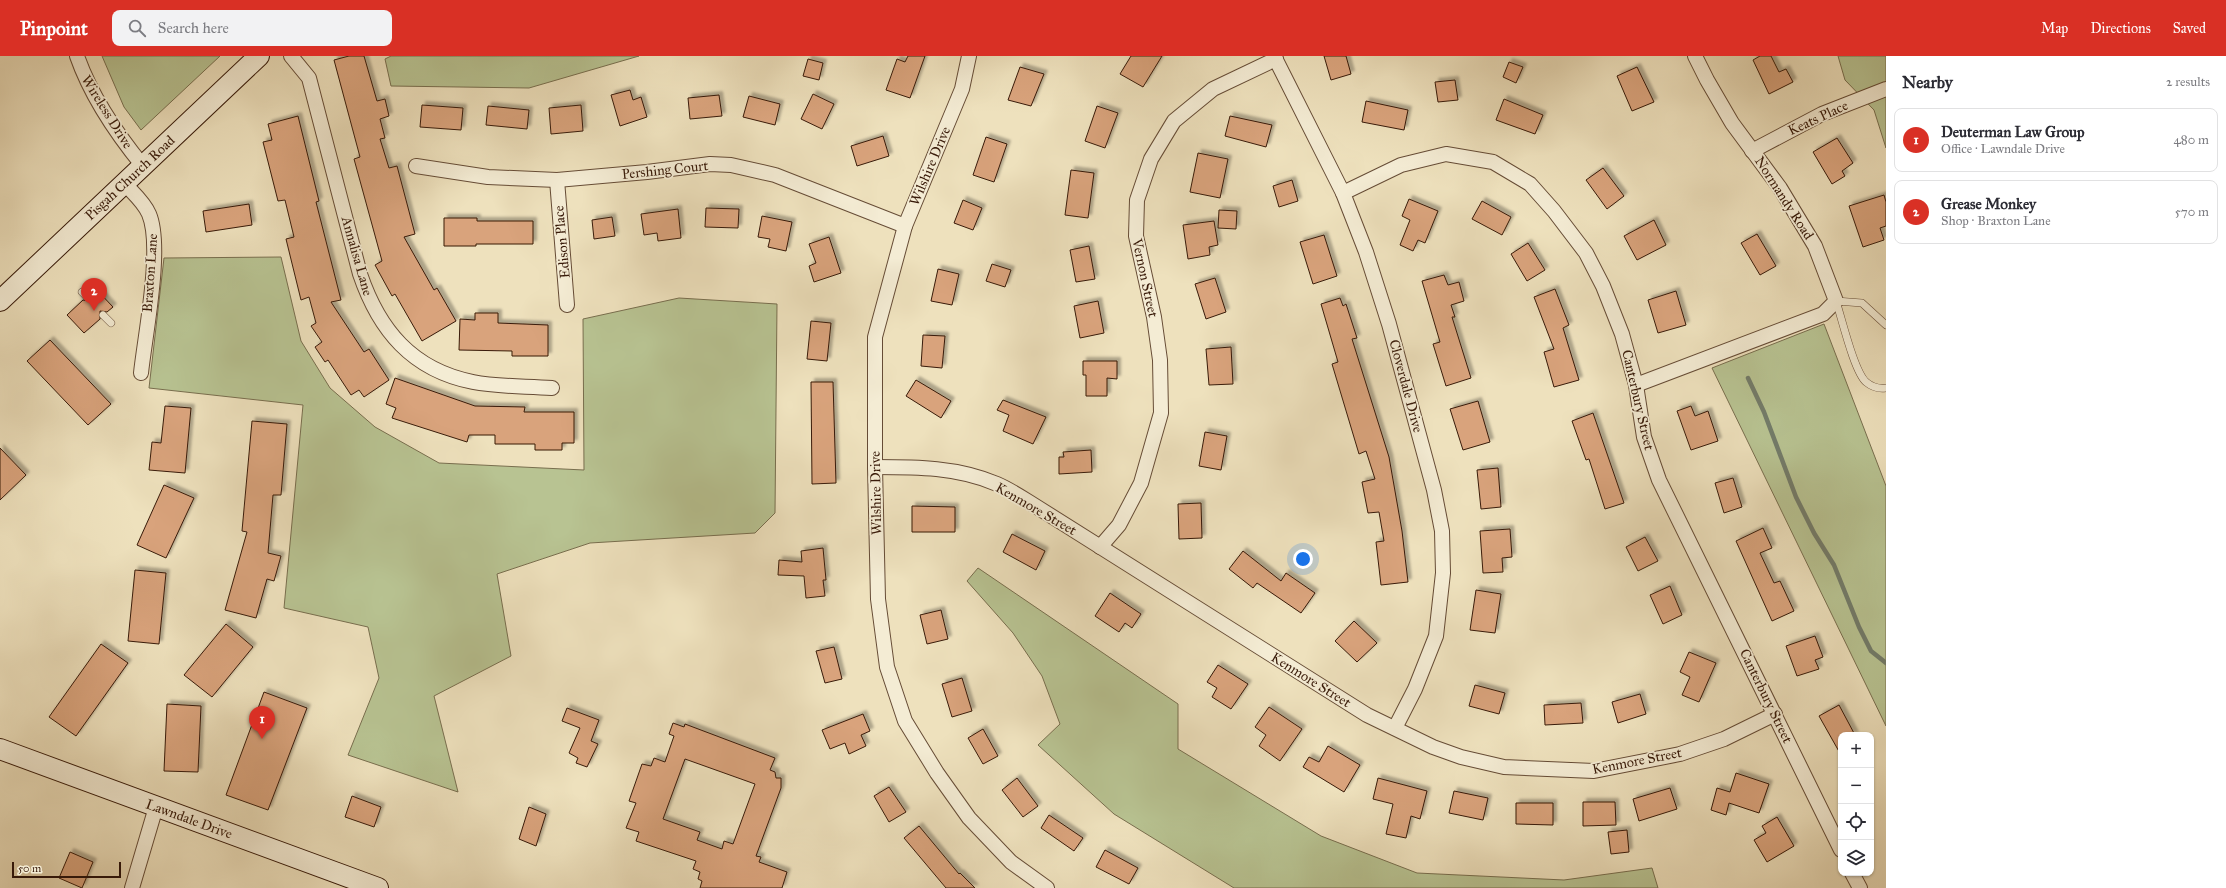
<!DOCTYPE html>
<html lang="en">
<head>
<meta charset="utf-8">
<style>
	:root { --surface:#fff; --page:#f2f2f3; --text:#2b2b33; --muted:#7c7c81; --line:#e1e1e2; --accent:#d93025 }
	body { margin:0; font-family:"IM FELL Great Primer",serif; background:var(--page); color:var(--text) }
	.controls { position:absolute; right:12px; bottom:12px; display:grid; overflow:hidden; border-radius:8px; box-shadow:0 1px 3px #0004 }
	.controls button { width:36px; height:36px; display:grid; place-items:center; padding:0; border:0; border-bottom:1px solid var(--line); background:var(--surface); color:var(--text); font:20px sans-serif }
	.scale { position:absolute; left:12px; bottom:10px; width:109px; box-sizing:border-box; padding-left:4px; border:2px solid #381a09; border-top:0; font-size:11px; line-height:14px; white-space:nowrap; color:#381a09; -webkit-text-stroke:3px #f4ecd4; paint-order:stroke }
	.you { position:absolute; left:1303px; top:503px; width:14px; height:14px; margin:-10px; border:3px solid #fff; border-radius:50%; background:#1a73e8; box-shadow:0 0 0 6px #1a73e833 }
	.badge { display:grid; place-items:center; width:26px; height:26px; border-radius:50%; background:var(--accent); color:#fff; font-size:13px; font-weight:700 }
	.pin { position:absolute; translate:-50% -33px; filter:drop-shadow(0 1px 2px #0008) }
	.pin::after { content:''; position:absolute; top:21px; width:14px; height:12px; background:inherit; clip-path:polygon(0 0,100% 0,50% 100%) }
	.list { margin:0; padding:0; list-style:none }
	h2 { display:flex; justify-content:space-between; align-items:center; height:52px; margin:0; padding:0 16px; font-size:17px }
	h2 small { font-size:13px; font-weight:400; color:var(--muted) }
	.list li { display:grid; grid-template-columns:26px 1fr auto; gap:12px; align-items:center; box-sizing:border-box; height:64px; margin:0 8px 8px; padding:0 8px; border:1px solid var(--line); border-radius:8px }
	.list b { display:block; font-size:15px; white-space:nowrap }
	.list p { margin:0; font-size:13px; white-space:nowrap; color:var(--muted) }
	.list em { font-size:13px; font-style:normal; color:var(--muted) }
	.icon { flex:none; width:22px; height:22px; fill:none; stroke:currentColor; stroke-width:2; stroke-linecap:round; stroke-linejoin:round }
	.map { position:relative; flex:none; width:1886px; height:832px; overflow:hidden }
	header { display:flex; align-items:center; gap:24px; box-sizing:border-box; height:56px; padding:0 20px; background:var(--accent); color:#fff }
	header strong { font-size:19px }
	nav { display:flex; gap:22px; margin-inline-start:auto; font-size:14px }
	.search { width:280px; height:36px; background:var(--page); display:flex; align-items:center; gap:10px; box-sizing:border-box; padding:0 14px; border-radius:8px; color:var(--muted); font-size:15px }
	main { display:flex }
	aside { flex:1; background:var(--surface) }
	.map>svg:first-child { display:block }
	.green { fill:#b8c392; stroke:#786e4e }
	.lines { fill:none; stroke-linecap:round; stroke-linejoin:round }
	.stream { stroke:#737c6a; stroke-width:4.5 }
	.building { fill:#d9a37b; stroke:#381a09; fill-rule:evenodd; filter:url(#shadow) }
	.lane-casing { stroke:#664c36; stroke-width:8 }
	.street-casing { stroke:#664c36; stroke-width:16 }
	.secondary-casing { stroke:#381a09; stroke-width:22 }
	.lane { stroke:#f4ecd4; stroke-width:7 }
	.street { stroke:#f4ecd4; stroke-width:14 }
	.secondary { stroke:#f4ecd4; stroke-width:20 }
	.labels { text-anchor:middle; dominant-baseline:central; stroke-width:3.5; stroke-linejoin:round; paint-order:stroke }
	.street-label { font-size:14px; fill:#381a09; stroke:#f4ecd4 }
</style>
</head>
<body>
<header>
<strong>Pinpoint</strong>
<div class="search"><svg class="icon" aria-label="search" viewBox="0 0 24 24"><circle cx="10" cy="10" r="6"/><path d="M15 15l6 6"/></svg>Search here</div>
<nav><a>Map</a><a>Directions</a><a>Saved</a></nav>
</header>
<main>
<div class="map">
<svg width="1886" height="832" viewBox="0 0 1886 832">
	<defs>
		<filter id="shadow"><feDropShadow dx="3.5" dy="-3.5" stdDeviation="1" flood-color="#0004"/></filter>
	</defs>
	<rect width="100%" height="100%" fill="#eee1bd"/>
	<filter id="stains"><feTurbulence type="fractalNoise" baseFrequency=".005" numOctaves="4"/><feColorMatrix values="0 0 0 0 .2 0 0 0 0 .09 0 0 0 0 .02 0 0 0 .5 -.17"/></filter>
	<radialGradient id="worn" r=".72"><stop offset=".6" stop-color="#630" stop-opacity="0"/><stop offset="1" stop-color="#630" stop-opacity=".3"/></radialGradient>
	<!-- green -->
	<g class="green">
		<path d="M102,0H220L141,74L124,51Z"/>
		<path d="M391,0H639L529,32L391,30L385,3Z"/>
		<path d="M1838,0H1886V92L1874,54L1845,24Z"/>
		<path d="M281,201L301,285L330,332L375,371L439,407L584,414L583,263L679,242L777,248L775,457L755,477L590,487L497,518L511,600L434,640L458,736L348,699L379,622L368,571L284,552L303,349L149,332L164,202Z"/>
		<path d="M1824,268L1886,430V670L1712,312Z"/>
		<path d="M978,512L1178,648V693L1321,780L1417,817L1564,824L1652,812L1658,832H1234L1114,758L1038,689L1060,668L1042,620L1013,577L967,525Z"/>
	</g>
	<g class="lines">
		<!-- stream -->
		<path class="stream" d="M1748,322L1764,356L1796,441L1814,477L1834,509L1859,571L1871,595L1886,607"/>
	</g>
	<!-- building -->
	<g class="building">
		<path d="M349,0H364L377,45L385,43L389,60L380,63L385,82L380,83L389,112L397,110L415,178L404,181L434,234L437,232L456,265L422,285L395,238L392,240L375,209L382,205L354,103L360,101L334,4Z"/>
		<path d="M908,0H925L910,42L886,34L897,3L905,6Z"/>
		<path d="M1131,0H1162L1143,31L1120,18Z"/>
		<path d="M1324,0H1346L1351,18L1331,24Z"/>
		<path d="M1760,0H1771L1779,16L1786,13L1793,26L1769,38L1753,4Z"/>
		<path d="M808,3L823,7L819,24L803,20Z"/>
		<path d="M1509,6L1523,11L1516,27L1503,21Z"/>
		<path d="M1020,11L1044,18L1031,50L1008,44Z"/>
		<path d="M1637,11L1654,46L1632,55L1617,20Z"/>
		<path d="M1455,24L1458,44L1438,46L1435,26Z"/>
		<path d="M630,34L633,44L641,41L647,61L620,70L611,39Z"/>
		<path d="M813,38L834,48L822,73L801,63Z"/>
		<path d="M719,39L722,60L690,63L688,42Z"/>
		<path d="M749,40L780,48L775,69L743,61Z"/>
		<path d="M1504,43L1543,59L1535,78L1496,64Z"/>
		<path d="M1366,45L1408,54L1404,74L1362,66Z"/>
		<path d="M422,49L463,52L461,74L420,71Z"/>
		<path d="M581,49L583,75L551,78L549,52Z"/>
		<path d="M488,50L529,54L527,73L486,69Z"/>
		<path d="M1097,50L1118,57L1105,92L1085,85Z"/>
		<path d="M298,60L319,145L316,146L341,244L331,246L364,296L369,293L389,324L364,341L359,334L351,339L328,304L325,306L315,291L322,286L311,270L316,267L309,241L301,244L286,183L294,181L285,144L278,145L263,86L272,84L268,68Z"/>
		<path d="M1230,60L1272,69L1266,91L1225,80Z"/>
		<path d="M883,80L889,100L857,110L851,90Z"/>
		<path d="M986,81L1007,88L994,126L973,119Z"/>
		<path d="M1837,82L1853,107L1842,115L1845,120L1832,128L1813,96Z"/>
		<path d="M1198,97L1228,103L1220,142L1190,136Z"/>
		<path d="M1603,112L1624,140L1607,153L1586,124Z"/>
		<path d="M1071,114L1094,117L1088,162L1065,159Z"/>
		<path d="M1292,124L1298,145L1279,151L1273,130Z"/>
		<path d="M1884,139L1886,146V170L1880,172L1884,184L1863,191L1849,150Z"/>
		<path d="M1409,143L1438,155L1425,187L1418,184L1413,195L1400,189L1410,164L1402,160Z"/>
		<path d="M963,144L982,152L973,174L954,167Z"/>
		<path d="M1482,145L1511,161L1502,179L1472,163Z"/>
		<path d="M249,148L252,169L206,176L203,155Z"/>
		<path d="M706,152L739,153L738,172L705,171Z"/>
		<path d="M678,153L681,182L658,185L657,177L644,179L641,158Z"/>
		<path d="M1219,154L1237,155L1236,173L1218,172Z"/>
		<path d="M762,160L792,166L786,195L768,191L770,183L758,181Z"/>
		<path d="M612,161L615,180L594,183L592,164Z"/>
		<path d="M444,162H477V165H533V188H476V190H444Z"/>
		<path d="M1654,164L1666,189L1637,204L1624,180Z"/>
		<path d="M1214,165L1218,189L1209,191L1210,199L1188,203L1183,169Z"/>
		<path d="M1757,178L1776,210L1760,219L1741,187Z"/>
		<path d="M1324,179L1337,220L1313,228L1300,186Z"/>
		<path d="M829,181L841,217L814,226L809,210L816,207L809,188Z"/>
		<path d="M1528,187L1545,214L1527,225L1511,198Z"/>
		<path d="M1089,190L1095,223L1076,226L1070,194Z"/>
		<path d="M992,208L1011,214L1005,231L986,225Z"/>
		<path d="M938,213L959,218L952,249L931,245Z"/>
		<path d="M1444,219L1448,229L1459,226L1464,245L1451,249L1455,261H1452L1471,322L1446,330L1433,288L1440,286L1422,225Z"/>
		<path d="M1215,222L1226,256L1206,263L1195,228Z"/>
		<path d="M96,233L113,251L107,256L100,255V263L84,277L67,259L83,244L90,245L91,238Z"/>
		<path d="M1555,233L1569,269L1563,272L1579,324L1554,331L1544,296L1554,293L1534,241Z"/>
		<path d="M1676,235L1686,269L1658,277L1648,244Z"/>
		<path d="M1340,242L1343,250L1346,248L1357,282L1352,283L1389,401L1402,475L1408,526L1381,529L1376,486L1384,485L1379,456L1368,457L1362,426L1375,423L1366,395L1359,398L1332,308L1338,306L1321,248Z"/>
		<path d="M1098,245L1104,277L1080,282L1074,250Z"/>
		<path d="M475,257H498V267L548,269V300H512V295L459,294L460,263L475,264Z"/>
		<path d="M811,265L831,267L827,305L807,303Z"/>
		<path d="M923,279L945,280L942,312L921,310Z"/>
		<path d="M50,284L111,348L88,369L27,305Z"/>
		<path d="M1231,291L1233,328L1209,329L1206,293Z"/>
		<path d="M1083,305H1117V323L1107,322V340H1086V319H1083Z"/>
		<path d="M395,322L475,350L525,351L524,356H574V387H562V394H535V388H495V379H469L467,386L392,362L396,352L386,348Z"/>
		<path d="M916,324L951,345L941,362L906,340Z"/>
		<path d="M811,326H833L836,427L812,428Z"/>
		<path d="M1003,344L1046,361L1033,388L1003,375L1009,359L997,354Z"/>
		<path d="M1478,345L1490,386L1463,394L1450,353Z"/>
		<path d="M165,350L191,352L185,417L149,414L152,386L161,387Z"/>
		<path d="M1691,350L1695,360L1708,355L1718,385L1691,394L1677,355Z"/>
		<path d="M1593,357L1624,447L1605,453L1589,403L1586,404L1572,365Z"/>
		<path d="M252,365L287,368L281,439H273L268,497L281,500L274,525L267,523L256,562L225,554L247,476L242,475Z"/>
		<path d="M1205,376L1227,380L1221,414L1199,410Z"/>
		<path d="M0,392L26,419L0,444Z"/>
		<path d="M1091,394L1092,416L1059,418V401H1064L1063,396Z"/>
		<path d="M1498,412L1501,451L1481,453L1477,414Z"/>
		<path d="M1733,422L1742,451L1724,457L1715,427Z"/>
		<path d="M164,429L194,442L166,502L137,489Z"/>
		<path d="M1201,447L1202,482L1179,483L1178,448Z"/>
		<path d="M912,450L955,451V476H912Z"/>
		<path d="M1763,472L1772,492L1760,497L1774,527L1780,525L1794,555L1772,565L1736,485Z"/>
		<path d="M1510,473L1512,501L1502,502L1503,516L1483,517L1480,475Z"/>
		<path d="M1012,478L1045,495L1036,514L1003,496Z"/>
		<path d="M1645,481L1658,505L1638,515L1626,491Z"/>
		<path d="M823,492L826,524H823L825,540L806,542L804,520L778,519L779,504L802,506L801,495Z"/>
		<path d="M1243,495L1281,525L1286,517L1315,537L1301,557L1257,527L1253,532L1229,513Z"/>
		<path d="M135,514L166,517L159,588L128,585Z"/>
		<path d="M1670,530L1682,559L1663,568L1650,539Z"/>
		<path d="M1476,534L1501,538L1495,577L1470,574Z"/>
		<path d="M1110,537L1141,558L1132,572L1125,567L1119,576L1095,560Z"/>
		<path d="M941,554L948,583L927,588L920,559Z"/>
		<path d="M1354,565L1377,587L1357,606L1335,585Z"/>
		<path d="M226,568L253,591L212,641L184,619Z"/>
		<path d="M1815,580L1823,601L1815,604L1819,613L1797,620L1786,590Z"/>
		<path d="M101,588L128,607L76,680L49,661Z"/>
		<path d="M834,591L842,623L825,627L816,595Z"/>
		<path d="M1689,596L1716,607L1699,646L1682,639L1690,621L1680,616Z"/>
		<path d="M1218,609L1248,628L1231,653L1212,641L1217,632L1207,626Z"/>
		<path d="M962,622L972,655L952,661L942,628Z"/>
		<path d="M1475,629L1505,637L1499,658L1469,650Z"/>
		<path d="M264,636L307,652L268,754L226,739Z"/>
		<path d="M1640,638L1646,658L1618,667L1612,646Z"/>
		<path d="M1581,647L1583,667L1545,669L1544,649Z"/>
		<path d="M167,648L201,650L198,716L164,715Z"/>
		<path d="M1839,649L1855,679H1841V699L1819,660Z"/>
		<path d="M1269,651L1302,673L1280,705L1259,690L1266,679L1255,671Z"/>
		<path d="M567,652L599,664L591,685L598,688L587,711L576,707L578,702L569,697L580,672L562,665Z"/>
		<path d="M863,658L870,675L861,679L866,690L849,698L845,687L830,693L822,674Z"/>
		<path d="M673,667L684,671L685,668L775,702L770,714L775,716L776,722H781V732L756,800L761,801L759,806L787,816L782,832H700L702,825L698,823L700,816L693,813L696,805L636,785L639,776L626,772L636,747L629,745L642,708L651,710L654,702L665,706L674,680L669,678ZM685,703L755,728L733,788L724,785L722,793L697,784L700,776L663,763Z"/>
		<path d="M983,673L998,700L983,708L968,682Z"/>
		<path d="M1328,690L1360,709L1344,736L1303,711L1309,701L1319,706Z"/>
		<path d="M1736,717L1769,728L1759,757L1729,747L1726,759L1711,754L1717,732L1730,736Z"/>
		<path d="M1017,722L1038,750L1023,761L1002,734Z"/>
		<path d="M1378,722L1427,735L1420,763L1411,760L1406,782L1386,778L1393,748L1373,743Z"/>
		<path d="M889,731L906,756L889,766L874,740Z"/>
		<path d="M1670,732L1677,753L1639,765L1633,743Z"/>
		<path d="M1454,735L1488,742L1483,764L1449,757Z"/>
		<path d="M352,740L381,751L374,771L345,761Z"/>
		<path d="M1583,746H1615L1616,769L1583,770Z"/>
		<path d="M1516,747H1553V769L1516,768Z"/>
		<path d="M529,751L546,758L536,790L519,783Z"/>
		<path d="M1049,759L1083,782L1074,795L1041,772Z"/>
		<path d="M1777,761L1794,790L1767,806L1754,784L1766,777L1762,770Z"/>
		<path d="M919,770L959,818L960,817L975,832H946L904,782Z"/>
		<path d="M1627,774L1629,796L1611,798L1608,776Z"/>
		<path d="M1105,794L1138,812L1129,828L1096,811Z"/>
		<path d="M70,796L93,806L82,832L59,822Z"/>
	</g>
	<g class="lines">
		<!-- lane casing -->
		<g class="lane-casing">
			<g id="lane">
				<path d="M82,236L87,241"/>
				<path d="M103,259L111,267"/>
				<path d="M1886,269L1862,247L1836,245C1842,263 1854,315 1866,326C1872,331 1879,333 1886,332"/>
			</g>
		</g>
		<!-- street casing -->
		<g class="street-casing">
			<g id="street">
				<path d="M77,0C91,40 116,77 143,110"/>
				<path d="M291,0L309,22L360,218C379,274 412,314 473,326C498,331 526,330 552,332"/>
				<path d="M969,0L962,33L905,170L875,281V411L878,543L887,611L905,665L937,717L969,762L1011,806L1047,832"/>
				<path d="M1274,0L1343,137L1366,196L1389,268L1434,434L1442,475L1443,517L1436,580L1415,633L1395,672"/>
				<path d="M1752,95L1822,58L1886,33"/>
				<path d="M416,110L488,121L557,124L647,116L710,108L731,109L775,119L905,170"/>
				<path d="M557,124L567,249"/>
				<path d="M124,127C133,137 144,146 149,158C163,191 145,279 141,317"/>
				<path d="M1343,137L1401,109L1446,98L1493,106L1530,128L1554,155L1586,197L1603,230L1622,278L1636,329L1644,381L1659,424L1841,794"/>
				<path d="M1636,329L1823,258L1836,245L1815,190L1780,132L1732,67L1707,24L1695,0"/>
				<path d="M875,411C916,411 958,411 997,428C1011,434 1024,443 1037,451L1367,659L1433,691L1461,701L1504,711L1594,715L1680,698L1724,683L1775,658"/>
				<path d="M1100,491L1119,469L1141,427L1161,357L1160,304L1154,261L1136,180L1137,144L1151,103L1174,65L1213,33L1276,3"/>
				<path d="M1852,817L1860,832"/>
				<path d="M132,832L156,751"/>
			</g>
		</g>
		<!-- secondary casing -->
		<g class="secondary-casing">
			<g id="secondary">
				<path d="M0,245L259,0"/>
				<path d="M0,693L378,832"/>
			</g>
		</g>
		<!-- lane -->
		<use href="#lane" class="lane"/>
		<!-- street -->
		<use href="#street" class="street"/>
		<!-- secondary -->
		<use href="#secondary" class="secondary"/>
	</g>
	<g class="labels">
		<!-- street labels -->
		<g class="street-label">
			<text transform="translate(107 56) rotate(58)">Wireless Drive</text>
			<text transform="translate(1818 62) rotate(-25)">Keats Place</text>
			<text transform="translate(930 110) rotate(-67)">Wilshire Drive</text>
			<text transform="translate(665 114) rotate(-6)">Pershing Court</text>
			<text transform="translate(130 122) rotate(-43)">Pisgah Church Road</text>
			<text transform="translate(1784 142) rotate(57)">Normandy Road</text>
			<text transform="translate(562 186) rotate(-95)">Edison Place</text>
			<text transform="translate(357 200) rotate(74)">Annalisa Lane</text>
			<text transform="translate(150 217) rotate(-86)">Braxton Lane</text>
			<text transform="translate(1145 222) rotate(78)">Vernon Street</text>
			<text transform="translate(1406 330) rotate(75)">Cloverdale Drive</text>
			<text transform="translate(1638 344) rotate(77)">Canterbury Street</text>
			<text transform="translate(876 437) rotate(-91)">Wilshire Drive</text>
			<text transform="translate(1036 453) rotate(30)">Kenmore Street</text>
			<text transform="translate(1311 624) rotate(32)">Kenmore Street</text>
			<text transform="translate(1766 640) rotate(64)">Canterbury Street</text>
			<text transform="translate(1637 705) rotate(-11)">Kenmore Street</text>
			<text transform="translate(189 763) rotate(20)">Lawndale Drive</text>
		</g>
	</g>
	<rect width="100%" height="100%" filter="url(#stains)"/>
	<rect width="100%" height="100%" fill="url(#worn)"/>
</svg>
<div class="controls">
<button>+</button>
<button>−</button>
<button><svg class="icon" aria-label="locate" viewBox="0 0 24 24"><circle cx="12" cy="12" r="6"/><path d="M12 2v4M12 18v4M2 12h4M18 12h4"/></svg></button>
<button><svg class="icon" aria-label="layers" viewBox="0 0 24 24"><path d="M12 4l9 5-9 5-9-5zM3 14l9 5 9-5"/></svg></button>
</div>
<div class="scale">50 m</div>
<div class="you"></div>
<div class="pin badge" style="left:262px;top:683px">1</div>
<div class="pin badge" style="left:94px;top:255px">2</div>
</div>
<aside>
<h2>Nearby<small>2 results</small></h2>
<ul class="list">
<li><span class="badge">1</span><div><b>Deuterman Law Group</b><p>Office · Lawndale Drive</p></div><em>480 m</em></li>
<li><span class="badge">2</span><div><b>Grease Monkey</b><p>Shop · Braxton Lane</p></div><em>570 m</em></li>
</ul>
</aside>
</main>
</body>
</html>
